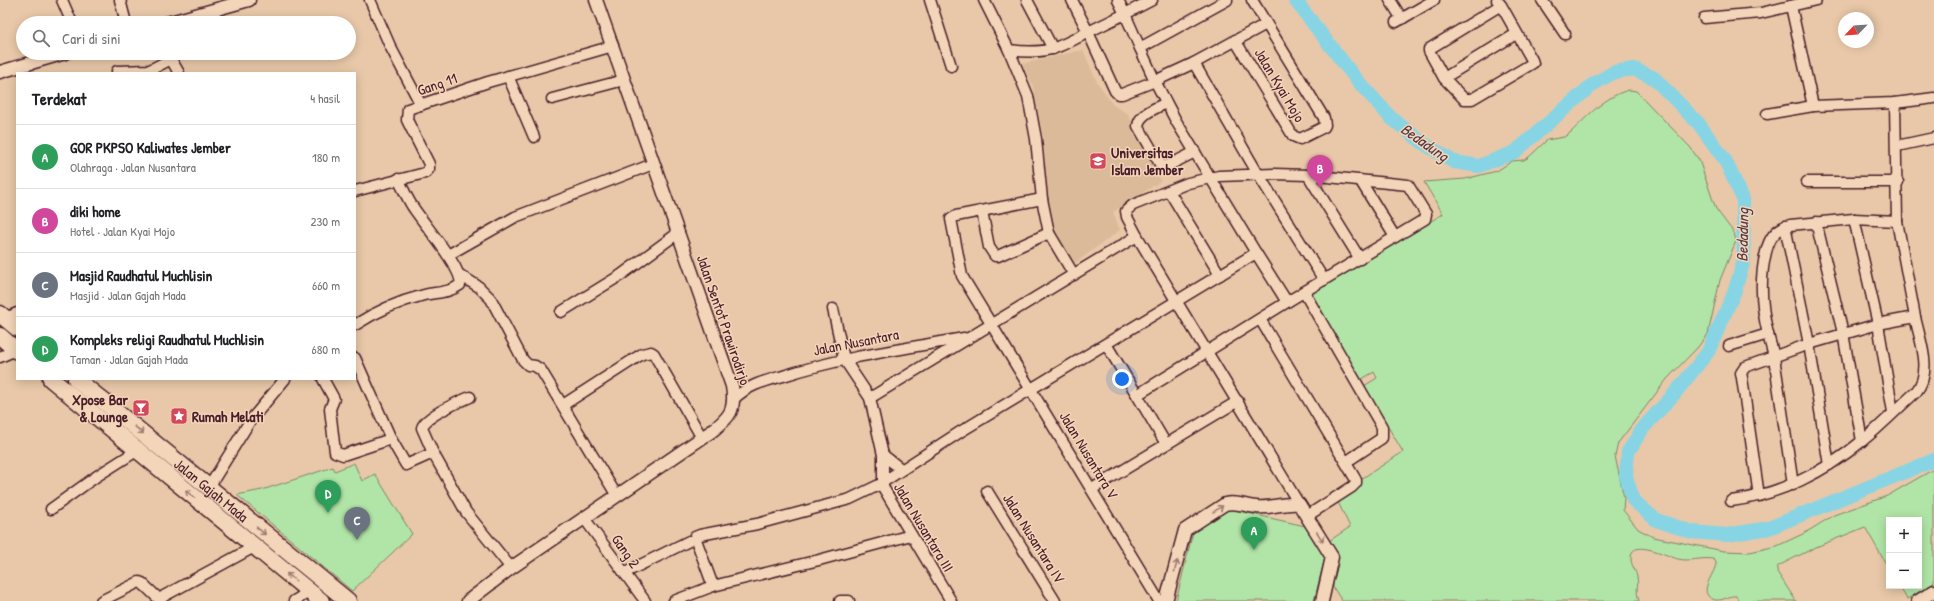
<!DOCTYPE html>
<html lang="id">
<head>
<meta charset="utf-8">
<style>
	:root { --surface:#fff; --page:#f6f6f6; --text:#202124; --muted:#757577; --line:#e0e0e0; --accent:#db2777 }
	body { margin:0; font-family:"Patrick Hand",sans-serif; background:var(--page); color:var(--text) }
	.controls { position:absolute; right:12px; bottom:12px; display:grid; overflow:hidden; border-radius:0px; box-shadow:0 2px 10px #0003 }
	.controls button { width:36px; height:36px; display:grid; place-items:center; padding:0; border:0; border-bottom:1px solid var(--line); background:var(--surface); color:var(--text); font:20px sans-serif }
	.compass { position:absolute; left:1838px; top:12px; width:36px; height:36px; border-radius:50%; background:var(--surface); box-shadow:0 2px 10px #0003; rotate:245deg }
	.you { position:absolute; left:1122px; top:379px; width:14px; height:14px; margin:-10px; border:3px solid #fff; border-radius:50%; background:#1a73e8; box-shadow:0 0 0 6px #1a73e833 }
	.badge { display:grid; place-items:center; width:26px; height:26px; border-radius:50%; background:var(--accent); color:#fff; font-size:13px; font-weight:700 }
	.pin { position:absolute; translate:-50% -33px; filter:drop-shadow(0 1px 2px #0008) }
	.pin::after { content:''; position:absolute; top:21px; width:14px; height:12px; background:inherit; clip-path:polygon(0 0,100% 0,50% 100%) }
	.list { margin:0; padding:0; list-style:none }
	h2 { display:flex; justify-content:space-between; align-items:center; height:52px; margin:0; padding:0 16px; font-size:17px }
	h2 small { font-size:13px; font-weight:400; color:var(--muted) }
	.list li { display:grid; grid-template-columns:26px 1fr auto; gap:12px; align-items:center; box-sizing:border-box; height:64px; padding:0 16px; border-top:1px solid var(--line) }
	.list b { display:block; font-size:15px; white-space:nowrap }
	.list p { margin:0; font-size:13px; white-space:nowrap; color:var(--muted) }
	.list em { font-size:13px; font-style:normal; color:var(--muted) }
	.icon { flex:none; width:22px; height:22px; fill:none; stroke:currentColor; stroke-width:2; stroke-linecap:round; stroke-linejoin:round }
	.map { position:relative; flex:none; width:1934px; height:601px; overflow:hidden }
	.search { position:absolute; background:var(--surface); box-shadow:0 2px 10px #0003; left:16px; top:16px; width:340px; height:44px; display:flex; align-items:center; gap:10px; box-sizing:border-box; padding:0 14px; border-radius:22px; color:var(--muted); font-size:15px }
	.panel { position:absolute; background:var(--surface); box-shadow:0 2px 10px #0003; left:16px; top:72px; width:340px; height:308px; border-radius:0px }
	.map>svg:first-child { display:block }
	.built { fill:#dbba99 }
	.green { fill:#b1e5a7; stroke:#7e8269 }
	.lines { fill:none; stroke-linecap:round; stroke-linejoin:round }
	.river { stroke:#87d4e5; stroke-width:14 }
	.minor-casing { stroke:#4a1f2b; stroke-width:13 }
	.tertiary-casing { stroke:#4a1f2b; stroke-width:15 }
	.trunk-casing { stroke:#4a1f2b; stroke-width:19 }
	.minor { stroke:#f3d5b9; stroke-width:10 }
	.tertiary { stroke:#f3d5b9; stroke-width:12 }
	.trunk { stroke:#f3d5b9; stroke-width:16 }
	.oneway { stroke:#9e7a72 }
	.labels { text-anchor:middle; dominant-baseline:central; stroke-width:3; stroke-linejoin:round; paint-order:stroke }
	.street-label { font-size:15px; fill:#4a1f2b; stroke:#f3d5b9 }
	.poi-label { font-size:15px; font-weight:bold; fill:#4a1f2b; stroke:#f3d5b9; text-anchor:start }
	.water-label { font-size:16px; font-style:italic; fill:#533a47; stroke:#f3d5b9 }
</style>
</head>
<body>
<div class="map">
<svg width="1934" height="601" viewBox="0 0 1934 601">
	<rect width="100%" height="100%" fill="#e8c8a8"/>
	<filter id="ink" filterUnits="userSpaceOnUse"><feTurbulence type="fractalNoise" baseFrequency=".025" numOctaves="2"/><feDisplacementMap in="SourceGraphic" scale="8" xChannelSelector="R" yChannelSelector="G"/><feConvolveMatrix kernelMatrix="1 2 1 2 8 2 1 2 1" color-interpolation-filters="sRGB"/></filter>
	<g filter="url(#ink)">
		<!-- built -->
		<path class="built" d="M1083,50L1097,82L1113,105L1128,114L1161,181L1113,212L1120,230L1071,266L1050,225L1044,141L1033,86L1022,64Z"/>
		<!-- green -->
		<g class="green">
			<path d="M1629,90L1636,91L1690,147L1699,160L1716,209L1734,233L1736,241L1720,280L1708,334L1697,348L1667,379L1618,443L1615,456L1624,498L1623,510L1638,529L1653,537L1724,551L1750,552L1777,546L1805,533L1834,515L1887,496L1934,469V583L1907,599L1899,586H1919V520H1889V569L1865,527L1816,547L1778,566L1777,572L1796,601H1739L1736,596C1729,595 1724,601 1715,600C1694,593 1717,573 1716,562L1713,559C1701,557 1690,562 1678,559C1669,557 1629,536 1631,559C1631,565 1636,571 1637,577C1639,587 1635,589 1639,601H1342L1333,587V583L1338,564L1329,541L1350,527L1338,502L1357,490L1358,481L1403,452L1364,386L1377,378L1374,372L1360,380L1312,298L1314,291L1443,214L1424,182L1465,179L1497,171L1512,161L1524,160L1529,157L1547,140L1564,137L1570,133C1587,117 1605,96 1629,90Z"/>
			<path d="M354,463L362,481L375,474L412,534L352,591L237,495L262,490L333,467L335,471Z"/>
			<path d="M1230,509L1305,526L1325,558L1314,601H1176L1193,532Z"/>
		</g>
		<g class="lines">
			<!-- river -->
			<path class="river" d="M1295,0L1356,79L1391,118L1423,143L1454,162L1479,166L1515,152L1592,85L1614,72L1634,69L1654,78L1699,124L1725,160L1743,199L1744,260L1734,293L1708,352L1676,392L1643,428L1628,452L1626,476L1633,500L1656,520L1692,532L1727,535L1769,528L1934,460"/>
			<!-- minor casing -->
			<g class="minor-casing">
				<g id="minor">
					<path d="M62,0L72,23"/>
					<path d="M120,0L126,23"/>
					<path d="M370,0L390,46L421,105"/>
					<path d="M930,0L951,66"/>
					<path d="M984,0L1009,50C1045,55 1057,49 1088,32L1072,0"/>
					<path d="M1027,0L1053,49"/>
					<path d="M1118,0L1125,14L1088,32L1115,91L1118,94H1122L1155,81L1176,121L1256,253"/>
					<path d="M1390,0L1402,19"/>
					<path d="M1497,0L1501,5L1532,60L1533,63L1472,99H1464L1444,78L1429,51V49L1501,5"/>
					<path d="M1542,0L1565,34"/>
					<path d="M1791,6L1813,106L1895,103L1934,98"/>
					<path d="M1704,18L1761,13L1816,0"/>
					<path d="M1396,22L1434,0"/>
					<path d="M1266,24L1194,63L1258,174L1324,280"/>
					<path d="M1235,40L1293,136L1300,139L1324,127L1325,125L1324,118L1252,0"/>
					<path d="M1140,48L1125,14L1152,0"/>
					<path d="M1009,50L1028,96L1036,139L1042,199L1049,233L1074,275"/>
					<path d="M168,54L179,73"/>
					<path d="M1194,63L1155,81L1140,48L1227,0"/>
					<path d="M117,71L150,70L171,59"/>
					<path d="M508,76L534,137"/>
					<path d="M1444,78L1516,34"/>
					<path d="M552,99L624,80"/>
					<path d="M1166,103C1156,108 1139,114 1138,126L1160,164L1163,166L1169,165L1195,152"/>
					<path d="M1767,114L1813,106"/>
					<path d="M1897,146L1934,138"/>
					<path d="M1308,175L1360,259"/>
					<path d="M1360,180L1395,237"/>
					<path d="M1807,182H1898"/>
					<path d="M355,191L425,173L429,169V164L407,120L408,109L488,82L613,46"/>
					<path d="M1169,191L1220,275"/>
					<path d="M1042,199L956,216L951,219L962,276L1159,601"/>
					<path d="M982,211L989,247L995,256H998L1049,233"/>
					<path d="M1854,219L1878,324L1893,412"/>
					<path d="M1816,222L1843,333L1862,441"/>
					<path d="M1785,226L1809,344L1878,324L1915,317L1897,221L1895,103"/>
					<path d="M448,255L515,217L653,164"/>
					<path d="M460,275L479,287L491,299L523,360L528,365L535,366L541,370L617,496"/>
					<path d="M1304,292L1382,427V438L1346,462"/>
					<path d="M1287,302L1425,219L1426,214L1408,185L1308,175L1274,174L1219,176L1188,183L1133,205L1126,211L1127,217L1137,236L1299,504"/>
					<path d="M833,309L844,359L870,398L883,455V482L881,484L951,601"/>
					<path d="M561,312L621,275L678,233"/>
					<path d="M6,318L17,313"/>
					<path d="M1260,319L1356,480V483L1352,487L1307,516"/>
					<path d="M355,325C375,312 401,301 424,295C437,292 449,293 460,285C465,270 420,220 411,204C406,196 403,188 398,179"/>
					<path d="M1106,344L1137,395"/>
					<path d="M1729,346L1768,334"/>
					<path d="M0,357L16,350"/>
					<path d="M323,379L334,399L330,409L335,452L343,455L391,439L355,358"/>
					<path d="M470,397C460,401 424,417 422,428L433,453L466,512L511,568"/>
					<path d="M870,398L1137,236"/>
					<path d="M734,399C748,385 765,381 783,376C842,357 903,349 964,338"/>
					<path d="M563,405L642,354L651,352L654,354L702,438"/>
					<path d="M391,439L406,465L433,453"/>
					<path d="M883,455L901,469"/>
					<path d="M883,482L960,432L1256,253L1287,302L1137,395L1166,444"/>
					<path d="M1793,485C1787,444 1781,404 1775,364C1774,353 1770,344 1768,334C1761,306 1759,280 1766,252C1769,239 1775,228 1790,225L1854,219L1897,221"/>
					<path d="M209,487L250,421L285,379"/>
					<path d="M1092,489L1238,401"/>
					<path d="M987,491L1055,601"/>
					<path d="M1759,496L1742,378L1741,373L1745,367L1809,344L1829,465"/>
					<path d="M1731,501C1779,495 1825,472 1862,441C1881,426 1898,408 1916,392C1933,371 1920,341 1915,317"/>
					<path d="M51,509L97,476L138,450"/>
					<path d="M584,518L645,601"/>
					<path d="M624,573L689,541"/>
					<path d="M713,586L695,537L700,535L757,524L850,499L881,484"/>
					<path d="M101,601L139,582L142,583L160,600"/>
					<path d="M159,601L164,596L254,547"/>
					<path d="M294,601L309,592"/>
					<path d="M674,601L713,586L819,560L911,535"/>
					<path d="M840,601H849"/>
				</g>
			</g>
			<!-- tertiary casing -->
			<g class="tertiary-casing">
				<g id="tertiary">
					<path d="M167,23L249,0"/>
					<path d="M0,72L65,53"/>
					<path d="M468,601L511,568L712,431C730,417 736,410 732,386L596,0"/>
					<path d="M1166,601L1185,530L1225,504C1236,501 1245,506 1256,507C1271,509 1285,502 1299,504L1332,557L1322,601"/>
					<path d="M1918,601L1934,591"/>
				</g>
			</g>
			<!-- trunk casing -->
			<g class="trunk-casing">
				<g id="trunk">
					<path d="M0,314L17,328"/>
					<path d="M0,336L17,351"/>
					<path d="M51,379L321,601"/>
					<path id="s1" d="M76,379L348,601"/>
				</g>
			</g>
			<!-- minor -->
			<use href="#minor" class="minor"/>
			<!-- tertiary -->
			<use href="#tertiary" class="tertiary"/>
			<!-- trunk -->
			<use href="#trunk" class="trunk"/>
		</g>
		<!-- one-way arrows -->
		<defs><path id="oneway-shaft" d="M-6 0H5M1.5-3L5.5 0L1.5 3" fill="none" stroke-width="1.6" stroke-linecap="round" stroke-linejoin="round"/></defs>
		<g class="oneway">
			<use href="#oneway-shaft" transform="translate(139 430) rotate(40)"/>
			<use href="#oneway-shaft" transform="translate(190 494) rotate(-140)"/>
			<use href="#oneway-shaft" transform="translate(1218 509) rotate(-32)"/>
			<use href="#oneway-shaft" transform="translate(261 531) rotate(40)"/>
			<use href="#oneway-shaft" transform="translate(1320 537) rotate(58)"/>
			<use href="#oneway-shaft" transform="translate(1176 566) rotate(-75)"/>
			<use href="#oneway-shaft" transform="translate(291 577) rotate(-141)"/>
		</g>
	</g>
	<!-- icons -->
	<defs>
		<g id="university-square" transform="scale(0.9)"><rect x="-9" y="-9" width="18" height="18" rx="4" fill="#d1495b" stroke="#f3d5b9"/><path d="M0-5L7-2L0 1L-7-2ZM-4 1L0 2.5L4 1V4Q0 6-4 4Z" fill="#fff"/></g>
		<g id="bar-square" transform="scale(0.9)"><rect x="-9" y="-9" width="18" height="18" rx="4" fill="#d1495b" stroke="#f3d5b9"/><path d="M-6-5H6L.8 .8V4.5H3.5V6h-7V4.5H-.8V.8Z" fill="#fff"/></g>
		<g id="sight-square" transform="scale(0.9)"><rect x="-9" y="-9" width="18" height="18" rx="4" fill="#d1495b" stroke="#f3d5b9"/><path d="M0-6L1.8-2.2L6-1.7L2.9 1.2L3.7 5.4L0 3.3L-3.7 5.4L-2.9 1.2L-6-1.7L-1.8-2.2Z" fill="#fff"/></g>
	</defs>
	<g fill-rule="evenodd">
		<use href="#university-square" x="1098" y="161"/>
		<use href="#bar-square" x="141" y="408"/>
		<use href="#sight-square" x="179" y="416"/>
	</g>
	<g class="labels">
		<!-- street labels -->
		<g class="street-label">
			<text transform="translate(437 84) rotate(-19)">Gang 11</text>
			<text transform="translate(1280 85) rotate(59)">Jalan Kyai Mojo</text>
			<text transform="translate(724 320) rotate(71)">Jalan Sentot Prawirodirjo</text>
			<text transform="translate(856 342) rotate(-11)">Jalan Nusantara</text>
			<text transform="translate(1089 455) rotate(59)">Jalan Nusantara V</text>
			<text stroke="none"><textPath href="#s1" startOffset="175">Jalan Gajah Mada</textPath></text>
			<text transform="translate(924 527) rotate(59)">Jalan Nusantara III</text>
			<text transform="translate(1034 538) rotate(58)">Jalan Nusantara IV</text>
			<text transform="translate(626 551) rotate(55)">Gang 2</text>
		</g>
		<!-- poi labels -->
		<g class="poi-label">
			<text x="1111" y="152">Universitas<tspan x="1111" dy="17">Islam Jember</tspan></text>
			<text x="128" y="399" text-anchor="end">Xpose Bar<tspan x="128" dy="17">&amp; Lounge</tspan></text>
			<text x="192" y="416">Rumah Melati</text>
		</g>
		<!-- water labels -->
		<g class="water-label">
			<text transform="translate(1425 142) rotate(35)">Bedadung</text>
			<text transform="translate(1742 235) rotate(-89)">Bedadung</text>
		</g>
	</g>
</svg>
<div class="controls">
<button>+</button>
<button>−</button>
</div>
<svg class="compass" viewBox="-18 -18 36 36"><path d="M0-13l5 13h-10z" fill="#e53935"/><path d="M0 13l5-13h-10z" fill="#757577"/></svg>
<div class="you"></div>
<div class="pin badge" style="left:1254px;top:550px;background:#2e9e5b">A</div>
<div class="pin badge" style="left:1320px;top:188px;background:#d1479c">B</div>
<div class="pin badge" style="left:357px;top:540px;background:#6b7280">C</div>
<div class="pin badge" style="left:328px;top:513px;background:#2e9e5b">D</div>
<div class="search"><svg class="icon" aria-label="search" viewBox="0 0 24 24"><circle cx="10" cy="10" r="6"/><path d="M15 15l6 6"/></svg>Cari di sini</div>
<section class="panel">
<h2>Terdekat<small>4 hasil</small></h2>
<ul class="list">
<li><span class="badge" style="background:#2e9e5b">A</span><div><b>GOR PKPSO Kaliwates Jember</b><p>Olahraga · Jalan Nusantara</p></div><em>180 m</em></li>
<li><span class="badge" style="background:#d1479c">B</span><div><b>diki home</b><p>Hotel · Jalan Kyai Mojo</p></div><em>230 m</em></li>
<li><span class="badge" style="background:#6b7280">C</span><div><b>Masjid Raudhatul Muchlisin</b><p>Masjid · Jalan Gajah Mada</p></div><em>660 m</em></li>
<li><span class="badge" style="background:#2e9e5b">D</span><div><b>Kompleks religi Raudhatul Muchlisin</b><p>Taman · Jalan Gajah Mada</p></div><em>680 m</em></li>
</ul>
</section>
</div>
</body>
</html>
